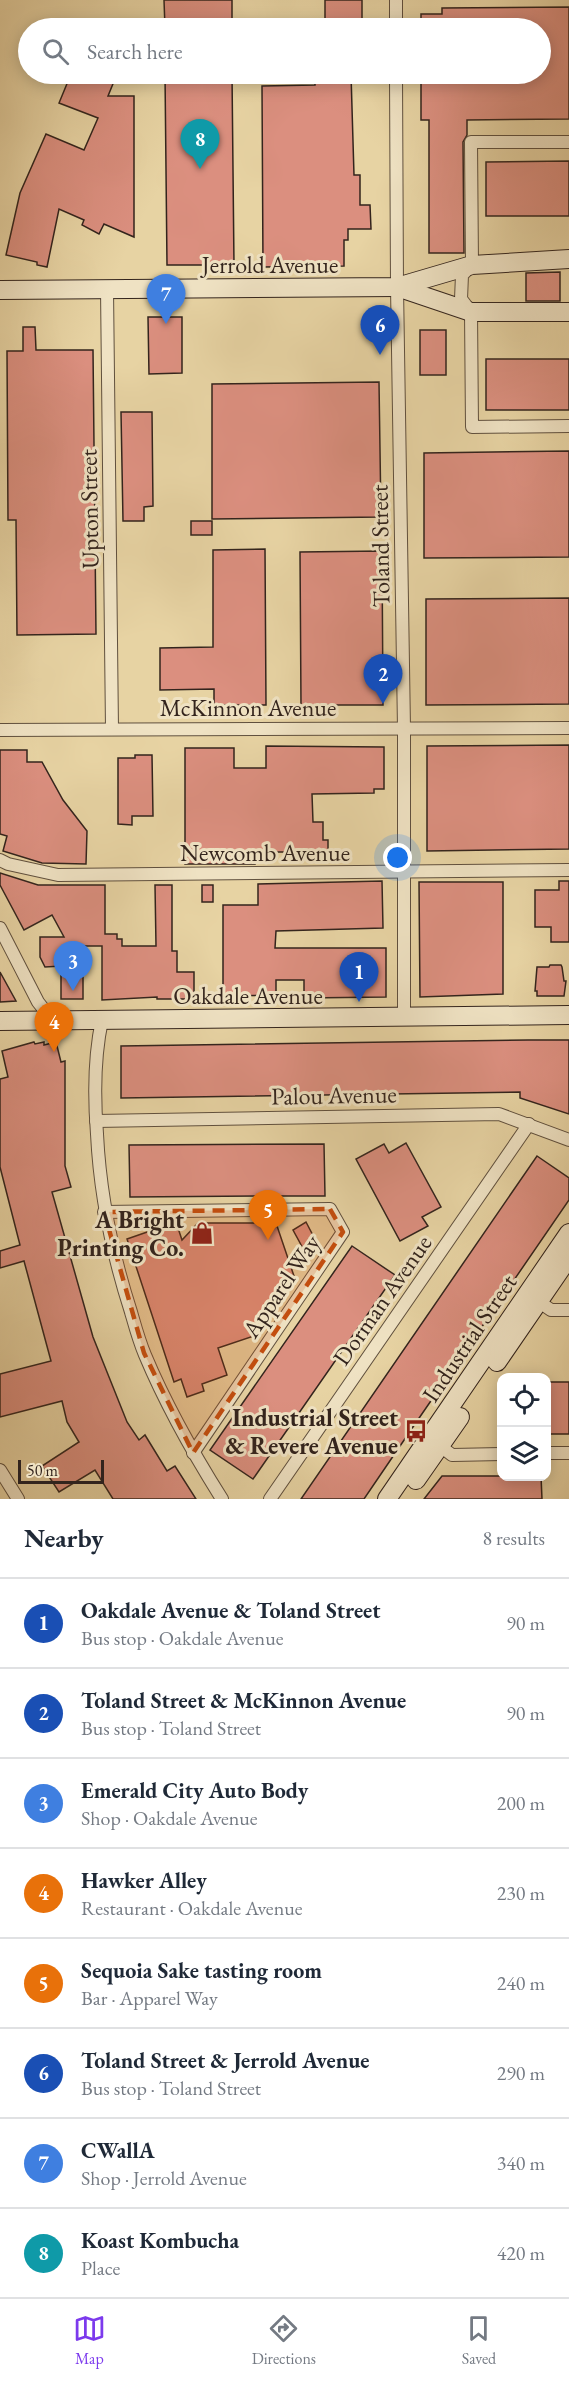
<!DOCTYPE html>
<html lang="en">
<head>
<meta charset="utf-8">
<style>
	:root { --surface:#fff; --page:#f2f2f3; --text:#1f2937; --muted:#747a83; --line:#e0e1e3; --accent:#7c3aed }
	body { margin:0; font-family:"EB Garamond",serif; background:var(--page); color:var(--text) }
	.controls { position:absolute; right:18px; bottom:18px; display:grid; overflow:hidden; border-radius:12px; box-shadow:0 3px 15px #0003 }
	.controls button { width:54px; height:54px; display:grid; place-items:center; padding:0; border:0; border-bottom:2px solid var(--line); background:var(--surface); color:var(--text); font:30px sans-serif }
	.scale { position:absolute; left:18px; bottom:15px; width:86px; box-sizing:border-box; padding-left:6px; border:3px solid #33241d; border-top:0; font-size:16px; line-height:21px; white-space:nowrap; color:#33241d; -webkit-text-stroke:4px #efe2c3; paint-order:stroke }
	.you { position:absolute; left:398px; top:858px; width:21px; height:21px; margin:-15px; border:4px solid #fff; border-radius:50%; background:#1a73e8; box-shadow:0 0 0 9px #1a73e833 }
	.badge { display:grid; place-items:center; width:39px; height:39px; border-radius:50%; background:var(--accent); color:#fff; font-size:20px; font-weight:700 }
	.pin { position:absolute; translate:-50% -50px; filter:drop-shadow(0 2px 3px #0008) }
	.pin::after { content:''; position:absolute; top:32px; width:21px; height:18px; background:inherit; clip-path:polygon(0 0,100% 0,50% 100%) }
	.list { margin:0; padding:0; list-style:none }
	h2 { display:flex; justify-content:space-between; align-items:center; height:78px; margin:0; padding:0 24px; font-size:26px }
	h2 small { font-size:20px; font-weight:400; color:var(--muted) }
	.list li { display:grid; grid-template-columns:39px 1fr auto; gap:18px; align-items:center; box-sizing:border-box; height:90px; padding:0 24px; border-top:2px solid var(--line) }
	.list b { display:block; font-size:22px; white-space:nowrap }
	.list p { margin:0; font-size:20px; white-space:nowrap; color:var(--muted) }
	.list em { font-size:20px; font-style:normal; color:var(--muted) }
	.icon { flex:none; width:33px; height:33px; fill:none; stroke:currentColor; stroke-width:2; stroke-linecap:round; stroke-linejoin:round }
	.map { position:relative; flex:none; width:569px; height:1499px; overflow:hidden }
	.search { position:absolute; background:var(--surface); box-shadow:0 3px 15px #0003; left:18px; right:18px; top:18px; height:66px; display:flex; align-items:center; gap:15px; box-sizing:border-box; padding:0 21px; border-radius:33px; color:var(--muted); font-size:22px }
	.sheet { height:798px; background:var(--surface) }
	nav { display:flex; justify-content:space-around; align-items:center; box-sizing:border-box; height:84px; border-top:2px solid var(--line); background:var(--surface); font-size:16px; color:var(--muted) }
	nav a { display:grid; justify-items:center; gap:3px }
	nav .on { color:var(--accent) }
	.map>svg:first-child { display:block }
	.building { fill:#db8f7f; stroke:#33241d; stroke-width:1.5 }
	.lines { fill:none; stroke-linecap:round; stroke-linejoin:round }
	.street-casing { stroke:#60503e; stroke-width:14 }
	.secondary-casing { stroke:#33241d; stroke-width:20 }
	.street { stroke:#efe2c3; stroke-width:12 }
	.secondary { stroke:#efe2c3; stroke-width:18 }
	.marked { fill:#c44e0f; fill-opacity:0.2; stroke:#c44e0f; stroke-width:4.5; stroke-dasharray:12 8; stroke-linejoin:round }
	.labels { text-anchor:middle; dominant-baseline:central; stroke-width:6; stroke-linejoin:round; paint-order:stroke }
	.street-label { font-size:24px; fill:#33241d; stroke:#efe2c3 }
	.poi-label { font-size:24px; font-weight:bold; fill:#33241d; stroke:#efe2c3; text-anchor:end }
</style>
</head>
<body>
<div class="map">
<svg width="569" height="1499" viewBox="0 0 569 1499">
	<rect width="100%" height="100%" fill="#e7d3a3"/>
	<filter id="stains"><feTurbulence type="fractalNoise" baseFrequency=".00333" numOctaves="4"/><feColorMatrix values="0 0 0 0 .2 0 0 0 0 .09 0 0 0 0 .02 0 0 0 .5 -.17"/></filter>
	<radialGradient id="worn" r=".72"><stop offset=".6" stop-color="#630" stop-opacity="0"/><stop offset="1" stop-color="#630" stop-opacity=".3"/></radialGradient>
	<!-- building -->
	<g class="building">
		<path d="M164,0H232V28H165Z"/>
		<rect x="325" y="0" width="37" height="28"/>
		<path d="M569,7V119L467,120V135L463,142L464,253H429V120H421V74H540V28H421V14H442V8Z"/>
		<path d="M71,74H117L108,96H134V237L104,224L99,234L82,225L84,220L59,209L47,267L37,265V262L6,255L20,193L46,134L84,150L98,118L59,103Z"/>
		<path d="M165,74H232L234,265H167Z"/>
		<path d="M315,74H351L354,175H360V205H370L371,229H348V240H344V266L263,267L262,86L315,85Z"/>
		<path d="M569,161V216H486V162Z"/>
		<path d="M560,272V301H526V273Z"/>
		<path d="M148,317H182V373L149,374Z"/>
		<path d="M23,327H35L36,350H93L96,634L17,635L16,520H8L7,351H23Z"/>
		<rect x="420" y="330" width="26" height="45"/>
		<rect x="486" y="359" width="83" height="51"/>
		<path d="M379,382L381,517L212,519V384Z"/>
		<path d="M121,412H152L153,506L144,507V521H123Z"/>
		<path d="M569,451V557L424,558V453Z"/>
		<rect x="191" y="521" width="21" height="14"/>
		<path d="M265,549L266,705H214V689L160,690V648L213,647V550Z"/>
		<path d="M382,551L383,705H301L300,552Z"/>
		<path d="M569,598V704L426,705V599Z"/>
		<path d="M569,745V849L427,851V746Z"/>
		<path d="M266,746L384,747V789H374V793L312,794L313,822H323V840H328V855H309V852H255V864H185V748H234V768H266Z"/>
		<path d="M0,750H27V762H42L63,800L87,831L86,864L42,863L3,851L7,836L0,834Z"/>
		<path d="M135,755H152L153,816H132V825L118,824V758H135Z"/>
		<path d="M0,873L38,885H105V934H117V939H122V946H156L155,885H172V951H177V972H194V999H157V997L102,1000V946H83V999H61V966L45,967L40,957V937H64L52,915L24,930L0,885Z"/>
		<path d="M382,881L383,928L276,931L275,948H386V997L304,998V980H276V995L223,996V905H258V884Z"/>
		<path d="M559,881H569V942H551V927H535V890H559Z"/>
		<path d="M419,882H503V994L420,997Z"/>
		<rect x="202" y="885" width="11" height="17"/>
		<path d="M550,965H561L562,967L564,981H566L564,996H537V991H535L537,967H549Z"/>
		<path d="M0,972L16,1001L0,1002Z"/>
		<path d="M528,1040H569V1114L520,1098V1092L121,1098V1046Z"/>
		<path d="M34,1042L35,1044L44,1042V1045L56,1042L61,1062L65,1061V1166L71,1187L52,1192L93,1337L127,1422L139,1440L145,1435L167,1471L175,1466L196,1499H113L95,1470L59,1492L42,1466L79,1442L67,1422L62,1401L0,1417V1374L51,1361L24,1261L0,1268V1251L20,1245L0,1167V1079L8,1077L2,1051Z"/>
		<path d="M406,1143L441,1207L422,1217L428,1226L400,1241L356,1159L384,1144L389,1153Z"/>
		<path d="M324,1144L325,1196H274L272,1192L263,1196L130,1197L129,1145Z"/>
		<path d="M537,1156L569,1178V1200L415,1424L364,1499H301Z"/>
		<path d="M176,1222L182,1240L198,1223H276L295,1279L257,1335L218,1348L227,1375L202,1384L204,1391L187,1397L181,1379L174,1382L127,1239Z"/>
		<path d="M306,1222L318,1245L305,1252L293,1230Z"/>
		<path d="M352,1246L395,1275L253,1479L210,1450Z"/>
		<rect x="546" y="1382" width="23" height="52"/>
		<path d="M442,1476H541L542,1499H424Z"/>
	</g>
	<g class="lines">
		<!-- street casing -->
		<g class="street-casing">
			<g id="street">
				<path d="M396,0V28"/>
				<path d="M396,74L397,287L404,728V1018"/>
				<path d="M569,142H471L472,265L462,275L461,299L471,312L472,427L569,426"/>
				<path d="M107,289L112,729"/>
				<path d="M0,730L569,728"/>
				<path d="M0,860L8,864L58,875L569,870"/>
				<path d="M0,928L38,1002L53,1021"/>
				<path d="M102,1020C94,1057 94,1096 97,1134C100,1195 112,1253 131,1312C135,1326 139,1341 145,1355C166,1405 193,1453 222,1499"/>
				<path d="M96,1121L499,1114L569,1140"/>
				<path d="M104,1212L330,1209L343,1232L193,1453"/>
				<path d="M535,1299L551,1310H569"/>
				<path d="M435,1442L452,1455L502,1454"/>
				<path d="M546,1453H569"/>
				<path d="M0,1470L18,1499"/>
				<path d="M270,1499L529,1124"/>
			</g>
		</g>
		<!-- secondary casing -->
		<g class="secondary-casing">
			<g id="secondary">
				<path d="M397,287L471,312H569"/>
				<path d="M0,290L397,287L472,265L569,259"/>
				<path d="M0,1021L569,1015"/>
				<path d="M497,1362L569,1257"/>
				<path d="M416,1480L460,1417"/>
				<path d="M387,1499L569,1233"/>
			</g>
		</g>
		<!-- street -->
		<use href="#street" class="street"/>
		<!-- secondary -->
		<use href="#secondary" class="secondary"/>
	</g>
	<!-- marked area -->
	<path class="marked" d="M330,1209L343,1232L193,1453L144,1353L104,1212Z"/>
	<!-- icons -->
	<defs>
		<g id="shop-bare" transform="scale(1.8)"><path d="M-5-2.5h2.3a2.7 3.5 0 0 1 5.4 0H5L5.5 6h-11ZM-1.5-2.5h3a1.5 2.3 0 0 0-3 0Z" fill="#8f2418" stroke="#efe2c3" stroke-width="2.5" paint-order="stroke"/></g>
		<g id="bus-bare" transform="scale(1.8)"><path d="M-5-6H5V4H4V6H2V4H-2V6H-4V4H-5ZM-3.5-4V0h7V-4ZM-3.5 1.2v1.5H-2V1.2ZM2 1.2v1.5H3.5V1.2Z" fill="#8f2418" stroke="#efe2c3" stroke-width="2.5" paint-order="stroke"/></g>
	</defs>
	<g fill-rule="evenodd">
		<use href="#shop-bare" x="202" y="1233"/>
		<use href="#bus-bare" x="416" y="1431"/>
	</g>
	<g class="labels">
		<!-- street labels -->
		<g class="street-label">
			<text x="270" y="264">Jerrold Avenue</text>
			<text transform="translate(89 509) rotate(-91)">Upton Street</text>
			<text transform="translate(380 546) rotate(-91)">Toland Street</text>
			<text x="248" y="707">McKinnon Avenue</text>
			<text x="265" y="852">Newcomb Avenue</text>
			<text x="248" y="995">Oakdale Avenue</text>
			<text transform="translate(334 1095) rotate(-1)">Palou Avenue</text>
			<text transform="translate(281 1286) rotate(-56)">Apparel Way</text>
			<text transform="translate(382 1300) rotate(-55)">Dorman Avenue</text>
			<text transform="translate(469 1338) rotate(-56)">Industrial Street</text>
		</g>
		<!-- poi labels -->
		<g class="poi-label">
			<text x="184" y="1219">A Bright<tspan x="184" dy="28">Printing Co.</tspan></text>
			<text x="398" y="1417">Industrial Street<tspan x="398" dy="28">&amp; Revere Avenue</tspan></text>
		</g>
	</g>
	<rect width="100%" height="100%" filter="url(#stains)"/>
	<rect width="100%" height="100%" fill="url(#worn)"/>
</svg>
<div class="controls">
<button><svg class="icon" aria-label="locate" viewBox="0 0 24 24"><circle cx="12" cy="12" r="6"/><path d="M12 2v4M12 18v4M2 12h4M18 12h4"/></svg></button>
<button><svg class="icon" aria-label="layers" viewBox="0 0 24 24"><path d="M12 4l9 5-9 5-9-5zM3 14l9 5 9-5"/></svg></button>
</div>
<div class="scale">50 m</div>
<div class="you"></div>
<div class="pin badge" style="left:359px;top:1002px;background:#1a4fb4">1</div>
<div class="pin badge" style="left:383px;top:704px;background:#1a4fb4">2</div>
<div class="pin badge" style="left:73px;top:991px;background:#3f7fe0">3</div>
<div class="pin badge" style="left:54px;top:1052px;background:#e8710a">4</div>
<div class="pin badge" style="left:268px;top:1240px;background:#e8710a">5</div>
<div class="pin badge" style="left:380px;top:355px;background:#1a4fb4">6</div>
<div class="pin badge" style="left:166px;top:324px;background:#3f7fe0">7</div>
<div class="pin badge" style="left:200px;top:169px;background:#0f9aa8">8</div>
<div class="search"><svg class="icon" aria-label="search" viewBox="0 0 24 24"><circle cx="10" cy="10" r="6"/><path d="M15 15l6 6"/></svg>Search here</div>
</div>
<section class="sheet">
<h2>Nearby<small>8 results</small></h2>
<ul class="list">
<li><span class="badge" style="background:#1a4fb4">1</span><div><b>Oakdale Avenue &amp; Toland Street</b><p>Bus stop · Oakdale Avenue</p></div><em>90 m</em></li>
<li><span class="badge" style="background:#1a4fb4">2</span><div><b>Toland Street &amp; McKinnon Avenue</b><p>Bus stop · Toland Street</p></div><em>90 m</em></li>
<li><span class="badge" style="background:#3f7fe0">3</span><div><b>Emerald City Auto Body</b><p>Shop · Oakdale Avenue</p></div><em>200 m</em></li>
<li><span class="badge" style="background:#e8710a">4</span><div><b>Hawker Alley</b><p>Restaurant · Oakdale Avenue</p></div><em>230 m</em></li>
<li><span class="badge" style="background:#e8710a">5</span><div><b>Sequoia Sake tasting room</b><p>Bar · Apparel Way</p></div><em>240 m</em></li>
<li><span class="badge" style="background:#1a4fb4">6</span><div><b>Toland Street &amp; Jerrold Avenue</b><p>Bus stop · Toland Street</p></div><em>290 m</em></li>
<li><span class="badge" style="background:#3f7fe0">7</span><div><b>CWallA</b><p>Shop · Jerrold Avenue</p></div><em>340 m</em></li>
<li><span class="badge" style="background:#0f9aa8">8</span><div><b>Koast Kombucha</b><p>Place</p></div><em>420 m</em></li>
</ul>
</section>
<nav>
<a class="on"><svg class="icon" aria-label="map" viewBox="0 0 24 24"><path d="M3 6l6-2 6 2 6-2v14l-6 2-6-2-6 2zM9 4v14M15 6v14"/></svg>Map</a>
<a><svg class="icon" aria-label="directions" viewBox="0 0 24 24"><path d="M12 3l9 9-9 9-9-9zM9 14v-3h6M13 9l2 2-2 2"/></svg>Directions</a>
<a><svg class="icon" aria-label="saved" viewBox="0 0 24 24"><path d="M7 4h10v16l-5-4-5 4z"/></svg>Saved</a>
</nav>
</body>
</html>
